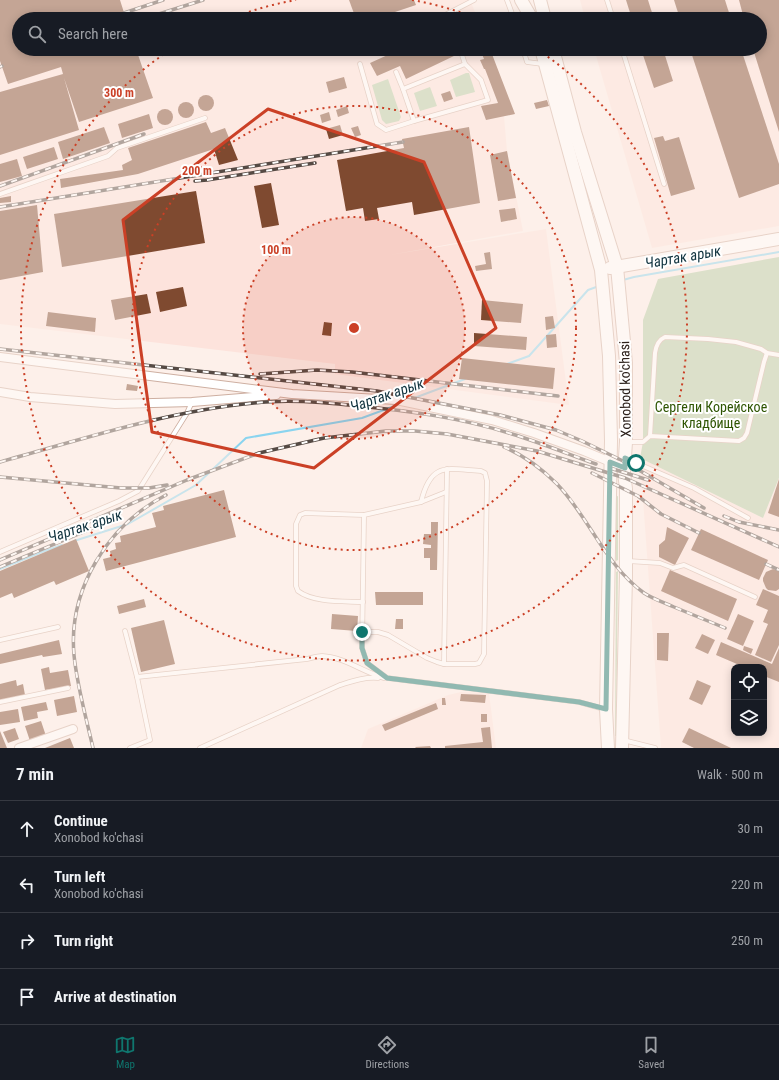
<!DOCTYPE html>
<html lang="en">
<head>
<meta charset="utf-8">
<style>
	:root { --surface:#171b24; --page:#20242c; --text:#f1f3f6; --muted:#9ea1a6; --line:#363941; --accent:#0f766e }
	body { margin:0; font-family:"Roboto Condensed",sans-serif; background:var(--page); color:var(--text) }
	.controls { position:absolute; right:12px; bottom:12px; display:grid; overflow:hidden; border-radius:8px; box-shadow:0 2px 10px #0003 }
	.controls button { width:36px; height:36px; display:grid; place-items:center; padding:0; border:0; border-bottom:1px solid var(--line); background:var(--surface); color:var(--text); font:20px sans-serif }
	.stop { position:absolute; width:12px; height:12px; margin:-9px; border:3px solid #0f766e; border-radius:50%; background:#fff }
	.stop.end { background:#0f766e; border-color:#fff; box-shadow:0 1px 4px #0008 }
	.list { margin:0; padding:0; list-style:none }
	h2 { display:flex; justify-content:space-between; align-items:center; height:52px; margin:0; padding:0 16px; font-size:17px }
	h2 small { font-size:13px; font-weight:400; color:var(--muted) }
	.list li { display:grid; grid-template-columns:26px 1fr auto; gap:12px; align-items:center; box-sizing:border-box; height:56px; padding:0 16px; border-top:1px solid var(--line) }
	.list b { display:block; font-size:15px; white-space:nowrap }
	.list p { margin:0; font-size:13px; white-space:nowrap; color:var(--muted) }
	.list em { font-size:13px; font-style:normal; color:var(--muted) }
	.icon { flex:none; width:22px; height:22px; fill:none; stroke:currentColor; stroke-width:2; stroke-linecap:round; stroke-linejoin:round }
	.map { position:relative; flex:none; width:779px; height:748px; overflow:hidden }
	.search { position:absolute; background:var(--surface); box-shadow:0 2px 10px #0003; left:12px; right:12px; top:12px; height:44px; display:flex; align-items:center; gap:10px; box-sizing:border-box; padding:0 14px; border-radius:22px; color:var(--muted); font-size:15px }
	.sheet { height:276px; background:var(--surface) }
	nav { display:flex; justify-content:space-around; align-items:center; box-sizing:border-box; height:56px; border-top:1px solid var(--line); background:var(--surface); font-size:11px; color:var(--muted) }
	nav a { display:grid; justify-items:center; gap:2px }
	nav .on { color:var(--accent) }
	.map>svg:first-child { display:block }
	.industrial { fill:#fde3dc; fill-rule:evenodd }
	.green { fill:#b4cca4 }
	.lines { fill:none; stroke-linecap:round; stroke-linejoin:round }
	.stream { stroke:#8ad4ef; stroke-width:2 }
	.building { fill:#7f4a30 }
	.lane-casing { stroke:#ceafa1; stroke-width:5.5 }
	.street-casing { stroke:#ceafa1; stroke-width:10 }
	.secondary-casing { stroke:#ceafa1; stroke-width:14 }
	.lane { stroke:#fff; stroke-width:4 }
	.street { stroke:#fff; stroke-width:8 }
	.secondary { stroke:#fff; stroke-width:12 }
	.rail-casing { stroke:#554a44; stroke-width:3.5 }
	.rail { stroke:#fff; stroke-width:2; stroke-dasharray:6; stroke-linecap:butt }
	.route { stroke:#0f766e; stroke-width:5 }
	.marked { fill:none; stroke:#cb4026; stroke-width:3; stroke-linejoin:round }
	.ring { fill:none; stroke:#cb4026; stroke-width:2; stroke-dasharray:2 4 }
	.labels { text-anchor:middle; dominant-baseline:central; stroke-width:4; stroke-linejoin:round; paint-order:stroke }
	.street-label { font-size:14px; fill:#2c211b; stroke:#fff }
	.park-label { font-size:14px; fill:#2e5503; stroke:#fff }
	.water-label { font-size:15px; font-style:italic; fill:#0f323e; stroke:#fff }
	.centre { fill:#cb4026; stroke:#fff; stroke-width:2 }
	.ring-label { font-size:12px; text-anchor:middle; font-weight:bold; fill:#cb4026; stroke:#fff; stroke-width:4; stroke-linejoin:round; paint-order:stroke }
</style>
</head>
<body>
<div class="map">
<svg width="779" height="748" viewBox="0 0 779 748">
	<rect width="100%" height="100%" fill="#fdf0ea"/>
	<!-- industrial -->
	<g class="industrial">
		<path d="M0,0H470L478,19H19V49H490L515,114L504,116L507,151L523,231L390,255L546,229L569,405L335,374V364L0,324Z"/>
		<path d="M580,0H779V226L652,248L594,49H760V19H585Z"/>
		<path d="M640,458L763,518L779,478V748H661ZM734,667H764V733H734Z"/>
		<path d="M461,692L489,693L496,748H361L368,729L448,695Z"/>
	</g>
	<!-- green -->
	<g class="green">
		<path d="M466,73H469L475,92L456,97L450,80Z"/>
		<path d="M388,79L401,117L399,121L386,124L382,120L372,85Z"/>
		<path d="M430,87L437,106L420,111L414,93Z"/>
		<path d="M779,257V478L763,518L640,458L643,442V320L658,279Z"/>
		<path d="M618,496V560L616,561L615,497Z"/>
		<path d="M618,571L616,736H615L616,572Z"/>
	</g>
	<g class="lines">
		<!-- stream -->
		<g class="stream">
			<path d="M623,280L634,277L779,252"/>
			<path d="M507,364L529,356L588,290L599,286"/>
			<path d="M409,400L465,379"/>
			<path d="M74,541L128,524L196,485L246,438L362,418L400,404"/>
			<path d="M0,569L42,552L62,545"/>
		</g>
	</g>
	<!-- building -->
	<g class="building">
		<path d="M0,0H120L126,19H19V49H136L153,98L79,122L64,78L79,130L0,155V92L63,74L61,67L8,84L0,61Z"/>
		<path d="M349,0H414L416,5L374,19H356Z"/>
		<path d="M626,0H648L654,19H632Z"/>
		<path d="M674,0H725L731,19H680Z"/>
		<path d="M739,0H779V132L753,49H760V19H744Z"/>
		<path d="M475,12L478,19H469L467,16Z"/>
		<path d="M401,49H453L456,55L406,79L400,66L377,76L370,63Z"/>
		<path d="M480,49H490L515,114L486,120L481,106L498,103L485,69H484L480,60L484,59Z"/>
		<path d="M641,49H663L673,81L654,88Z"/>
		<path d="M690,49H741L779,164V184L739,198Z"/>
		<path d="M344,77L347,88L329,93L326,82Z"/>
		<path d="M450,91L453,99L444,102L441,94Z"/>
		<circle cx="206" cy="103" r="8"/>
		<path d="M547,100L549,106L536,109L534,103Z"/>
		<circle cx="186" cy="110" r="8"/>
		<path d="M347,106L349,113L338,117L336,110Z"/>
		<circle cx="165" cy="117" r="8"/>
		<path d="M329,112L331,120L322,123L320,115Z"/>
		<path d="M149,114L153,128L122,138L118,124Z"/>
		<path d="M206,122L211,133L225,128L238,160L219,165L214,149L138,174L61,188L60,179L123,170L122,165L132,160L128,148Z"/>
		<path d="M340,125L343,135L329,139L326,129Z"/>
		<path d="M358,126L361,135L355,137L351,128Z"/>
		<path d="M104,127L110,143L63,159L58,142Z"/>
		<path d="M469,127L480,203L414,215L412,202L377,208L379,219L365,221L363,208L346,211L337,160L404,148L402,139Z"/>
		<path d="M663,136L665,141L679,137L695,189L671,196L654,138Z"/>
		<path d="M54,147L58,159L27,169L23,157Z"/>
		<path d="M507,151L516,198L498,201L490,155Z"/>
		<path d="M17,159L22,176L0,182V164Z"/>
		<path d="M271,183L279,225L262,228L254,186Z"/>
		<path d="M196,191L205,243L62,267L54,214Z"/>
		<path d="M11,196V202L0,203V198Z"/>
		<path d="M37,205L43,272L0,280V211Z"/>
		<path d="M515,208L517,219L501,222L499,210Z"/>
		<path d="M490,252L492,269L476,271L475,266L486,264L484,253Z"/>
		<path d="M183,287L187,306L160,312L156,292Z"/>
		<path d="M147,294L151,313L115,320L111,300Z"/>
		<path d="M482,300L523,304L521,323L481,320Z"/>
		<path d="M48,312L96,318L95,332L46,326Z"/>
		<path d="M553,316L555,328L546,330L545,317Z"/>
		<path d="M324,322L332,323L331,336L322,335Z"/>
		<path d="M474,333L527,337L526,350L474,346Z"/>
		<path d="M556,334L557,347L547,348L546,335Z"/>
		<path d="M462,358L555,368L553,389L459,379Z"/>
		<path d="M127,384L138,386L137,391L126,390Z"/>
		<path d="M779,479V517L768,513Z"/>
		<path d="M224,490L236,537L106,571L103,559L111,557L110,551L116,549L115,543L121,542L120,536L156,527L152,513L164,510L163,506Z"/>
		<path d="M431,522H438L437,570H430V558H424V548H431V545L423,544L424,534H431Z"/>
		<path d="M667,527L689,538L675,565L659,557V545L665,540Z"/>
		<path d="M701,529L768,560L759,580L691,550Z"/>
		<path d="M76,539L89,571L56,585L54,581L14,598L12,593L0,598V571Z"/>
		<path d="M773,569L779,571V589L776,591L768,590L766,588L763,581V578L766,572Z"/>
		<path d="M670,570L737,599L728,621L661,591Z"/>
		<path d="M763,589L779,596V645L771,662L755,655L768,624L763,622L768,610L756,605Z"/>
		<path d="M375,592H423V605H376Z"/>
		<path d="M144,599L146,607L119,614L117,606Z"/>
		<path d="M332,614L358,616L357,631L331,629Z"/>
		<path d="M738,614L754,621L743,646L727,639Z"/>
		<path d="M396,619H403V629H395Z"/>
		<path d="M164,620L175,664L141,672L131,628Z"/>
		<path d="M657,633H669L668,661L657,660Z"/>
		<path d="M702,634L715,640L708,654L695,648Z"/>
		<path d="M59,640L62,654L43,657L42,655L0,664V654Z"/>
		<path d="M721,642L772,664L779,648V682L764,676V667H744L716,655Z"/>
		<path d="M744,646L753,649L751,654L743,650Z"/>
		<path d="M49,667L50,673L68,670L71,686L45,690L41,669Z"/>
		<path d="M16,680L17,686L23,684L25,695L0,700V684Z"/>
		<path d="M697,680L711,686L702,705L689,699Z"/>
		<path d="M461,694L486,695L485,703L460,701Z"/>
		<path d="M74,696L77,712L57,716L54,700Z"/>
		<path d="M442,698H445L446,705H442Z"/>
		<path d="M46,702L48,710L37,712L38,718L24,721L21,707Z"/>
		<path d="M436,703L438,709L385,731L382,725Z"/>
		<path d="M18,709L20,722L0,725V712Z"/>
		<rect x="481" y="714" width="6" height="8"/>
		<path d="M41,721L46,736L30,741L25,726Z"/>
		<path d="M490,727L492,748H445V746L483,742L481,728Z"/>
		<path d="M15,728L19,739L8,743L3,732Z"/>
		<path d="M689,728L731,748H694L682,742Z"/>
		<path d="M0,731L7,748H0Z"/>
		<path d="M70,738L74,748H45Z"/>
		<path d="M430,746L431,748H416L415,747Z"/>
	</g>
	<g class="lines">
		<!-- lane casing -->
		<g class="lane-casing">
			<g id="lane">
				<path d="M507,0L514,19"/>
				<path d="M607,0L613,19"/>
				<path d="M448,19L447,14L474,0"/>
				<path d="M523,49L527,62L543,64"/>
				<path d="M622,49L664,184"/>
				<path d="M360,64L377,124L386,130L414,121L403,89L465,64L460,49"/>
				<path d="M396,72L403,89"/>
				<path d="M414,121L488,100L481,80L465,64"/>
				<path d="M0,194L108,156L117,148L205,118"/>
				<path d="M650,436L655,353C656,346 658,340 665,337L708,339L736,342L761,349L767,353L779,355"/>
				<path d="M628,442H643L650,436L739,441L744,438L747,433L764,362L767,353"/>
				<path d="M627,459L694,488L748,518"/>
				<path d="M446,492L421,502L364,515L362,648L367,663L387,678L579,702L604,709"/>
				<path d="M0,552L119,501L138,491L187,413L192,402"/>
				<path d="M628,561L660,563L673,568L684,565L755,597"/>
				<path d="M363,602C343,601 314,603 298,591L296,586V524L300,515L305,513L364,515"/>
				<path d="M125,631L137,677L307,659C312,658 317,656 322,656C344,657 363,672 384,678"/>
				<path d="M362,632H378L388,635L427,658L437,662L444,664H475L479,663L484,654L487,481L485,473L481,471C447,469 431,461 421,502"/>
				<path d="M0,640L58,627"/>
				<path d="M444,664L447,469"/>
				<path d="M0,702L68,688"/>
				<path d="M623,740L655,748"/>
				<path d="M130,748L150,740L137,677"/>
				<path d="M200,748L340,685C353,681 364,677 378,678"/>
			</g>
		</g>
		<!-- street casing -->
		<g class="street-casing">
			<g id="street">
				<path d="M0,357L292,394L396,400L492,420L534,433L584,451L625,468"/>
				<path d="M0,392L30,397L115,404L192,402L276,395"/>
				<path d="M19,748L73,729"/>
			</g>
		</g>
		<!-- secondary casing -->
		<g class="secondary-casing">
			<g id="secondary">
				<path d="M521,0L532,19"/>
				<path d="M540,0L545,19"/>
				<path d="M541,49L601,270L609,356L611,441L606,709L608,748"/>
				<path d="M553,49L575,132L617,267L626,363V442L624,472L626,489V576L622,748"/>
				<path d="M610,268L779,239"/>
			</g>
		</g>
		<!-- lane -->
		<use href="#lane" class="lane"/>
		<!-- street -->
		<use href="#street" class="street"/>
		<!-- secondary -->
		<use href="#secondary" class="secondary"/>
		<!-- rail casing -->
		<g class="rail-casing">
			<g id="rail">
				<path d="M124,13L163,0"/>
				<path d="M143,19L203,0"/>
				<path d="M0,67L2,66"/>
				<path d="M195,181L207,180L315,163"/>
				<path d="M0,186L144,134"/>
				<path d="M0,207L403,142"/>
				<path d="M0,349L377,391L500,415L556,430L582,441L625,462L704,508"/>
				<path d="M260,374L317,370L352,372L558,396"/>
				<path d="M504,447C523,455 542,469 557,484C589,517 605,565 644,593C653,599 665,603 674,607C691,614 708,621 725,628"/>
				<path d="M0,462C83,439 168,411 254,403C289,399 324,402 358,406C411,411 462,418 512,434C541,443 568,454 596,464"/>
				<path d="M610,468L648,480"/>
				<path d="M592,473L638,496L661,514L699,533"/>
				<path d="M0,477L121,488H149L167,485"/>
				<path d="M724,516L739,522L779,530"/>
				<path d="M0,560L187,480L259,453L324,438L386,431H415L447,434L537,451L625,478L779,547"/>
				<path d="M766,564L779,570"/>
				<path d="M0,567L93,528L120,514"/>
				<path d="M93,748C86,717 77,686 74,655C68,589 108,525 166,495"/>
			</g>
		</g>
		<!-- rail -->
		<use href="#rail" class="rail"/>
	</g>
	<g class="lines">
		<!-- route -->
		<path class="route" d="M362,632V648L367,663L387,678L579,702L606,709L610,462L625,468V458L636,463"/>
	</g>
	<!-- marked area -->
	<path d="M0 0H779V748H0ZM268,109L424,162L496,328L314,468L152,432L123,220Z" fill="#fdf0ea" fill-opacity=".55" fill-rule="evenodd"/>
	<path class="marked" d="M268,109L424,162L496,328L314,468L152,432L123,220Z"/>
	<!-- distance rings -->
	<circle cx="354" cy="328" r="111" fill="#cb4026" fill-opacity=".12"/>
	<g class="ring">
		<circle cx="354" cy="328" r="111"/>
		<circle cx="354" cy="328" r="222"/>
		<path d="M232 18A333 333 0 0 1 296 0M412 0A333 333 0 0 1 476 18M538 50A333 333 0 1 1 170 50"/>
	</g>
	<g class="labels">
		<!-- street labels -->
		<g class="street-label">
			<text transform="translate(625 389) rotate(-91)">Xonobod ko'chasi</text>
		</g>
		<!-- park labels -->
		<g class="park-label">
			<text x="711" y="407">Сергели Корейское<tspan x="711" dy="16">кладбище</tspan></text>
		</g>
		<!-- water labels -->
		<g class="water-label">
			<text transform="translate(683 257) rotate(-10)">Чартак арык</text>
			<text transform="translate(387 395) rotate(-19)">Чартак арык</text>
			<text transform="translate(85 526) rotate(-18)">Чартак арык</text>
		</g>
	</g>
	<circle cx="354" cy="328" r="6" class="centre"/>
	<g class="ring-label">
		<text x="119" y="97">300 m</text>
		<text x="197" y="175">200 m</text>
		<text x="276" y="254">100 m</text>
	</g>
</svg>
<div class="controls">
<button><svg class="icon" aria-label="locate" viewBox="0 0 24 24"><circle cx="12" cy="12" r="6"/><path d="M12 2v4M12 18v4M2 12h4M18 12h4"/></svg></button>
<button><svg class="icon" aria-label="layers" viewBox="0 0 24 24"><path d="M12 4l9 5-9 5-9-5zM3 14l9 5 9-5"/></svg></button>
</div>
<div class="stop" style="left:636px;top:463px"></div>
<div class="stop end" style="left:362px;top:632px"></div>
<div class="search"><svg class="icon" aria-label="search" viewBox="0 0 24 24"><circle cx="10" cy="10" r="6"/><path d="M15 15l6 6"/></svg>Search here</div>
</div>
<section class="sheet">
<h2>7 min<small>Walk · 500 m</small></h2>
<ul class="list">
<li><svg class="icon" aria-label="ahead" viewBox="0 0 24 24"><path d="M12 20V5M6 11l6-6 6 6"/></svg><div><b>Continue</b><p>Xonobod ko'chasi</p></div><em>30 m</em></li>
<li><svg class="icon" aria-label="left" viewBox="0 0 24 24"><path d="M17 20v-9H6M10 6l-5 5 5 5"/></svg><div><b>Turn left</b><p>Xonobod ko'chasi</p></div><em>220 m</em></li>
<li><svg class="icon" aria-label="right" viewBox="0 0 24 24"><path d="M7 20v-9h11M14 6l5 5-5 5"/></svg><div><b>Turn right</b></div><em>250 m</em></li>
<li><svg class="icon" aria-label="arrive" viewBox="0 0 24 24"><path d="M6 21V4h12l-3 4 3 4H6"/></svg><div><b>Arrive at destination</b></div></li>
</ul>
</section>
<nav>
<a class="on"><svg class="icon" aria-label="map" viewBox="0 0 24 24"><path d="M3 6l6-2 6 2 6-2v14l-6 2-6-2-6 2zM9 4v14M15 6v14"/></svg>Map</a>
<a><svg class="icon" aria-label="directions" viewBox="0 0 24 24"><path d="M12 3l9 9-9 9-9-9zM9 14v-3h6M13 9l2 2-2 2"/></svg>Directions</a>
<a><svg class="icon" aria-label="saved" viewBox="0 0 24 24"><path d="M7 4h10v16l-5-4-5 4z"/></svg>Saved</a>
</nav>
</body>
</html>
